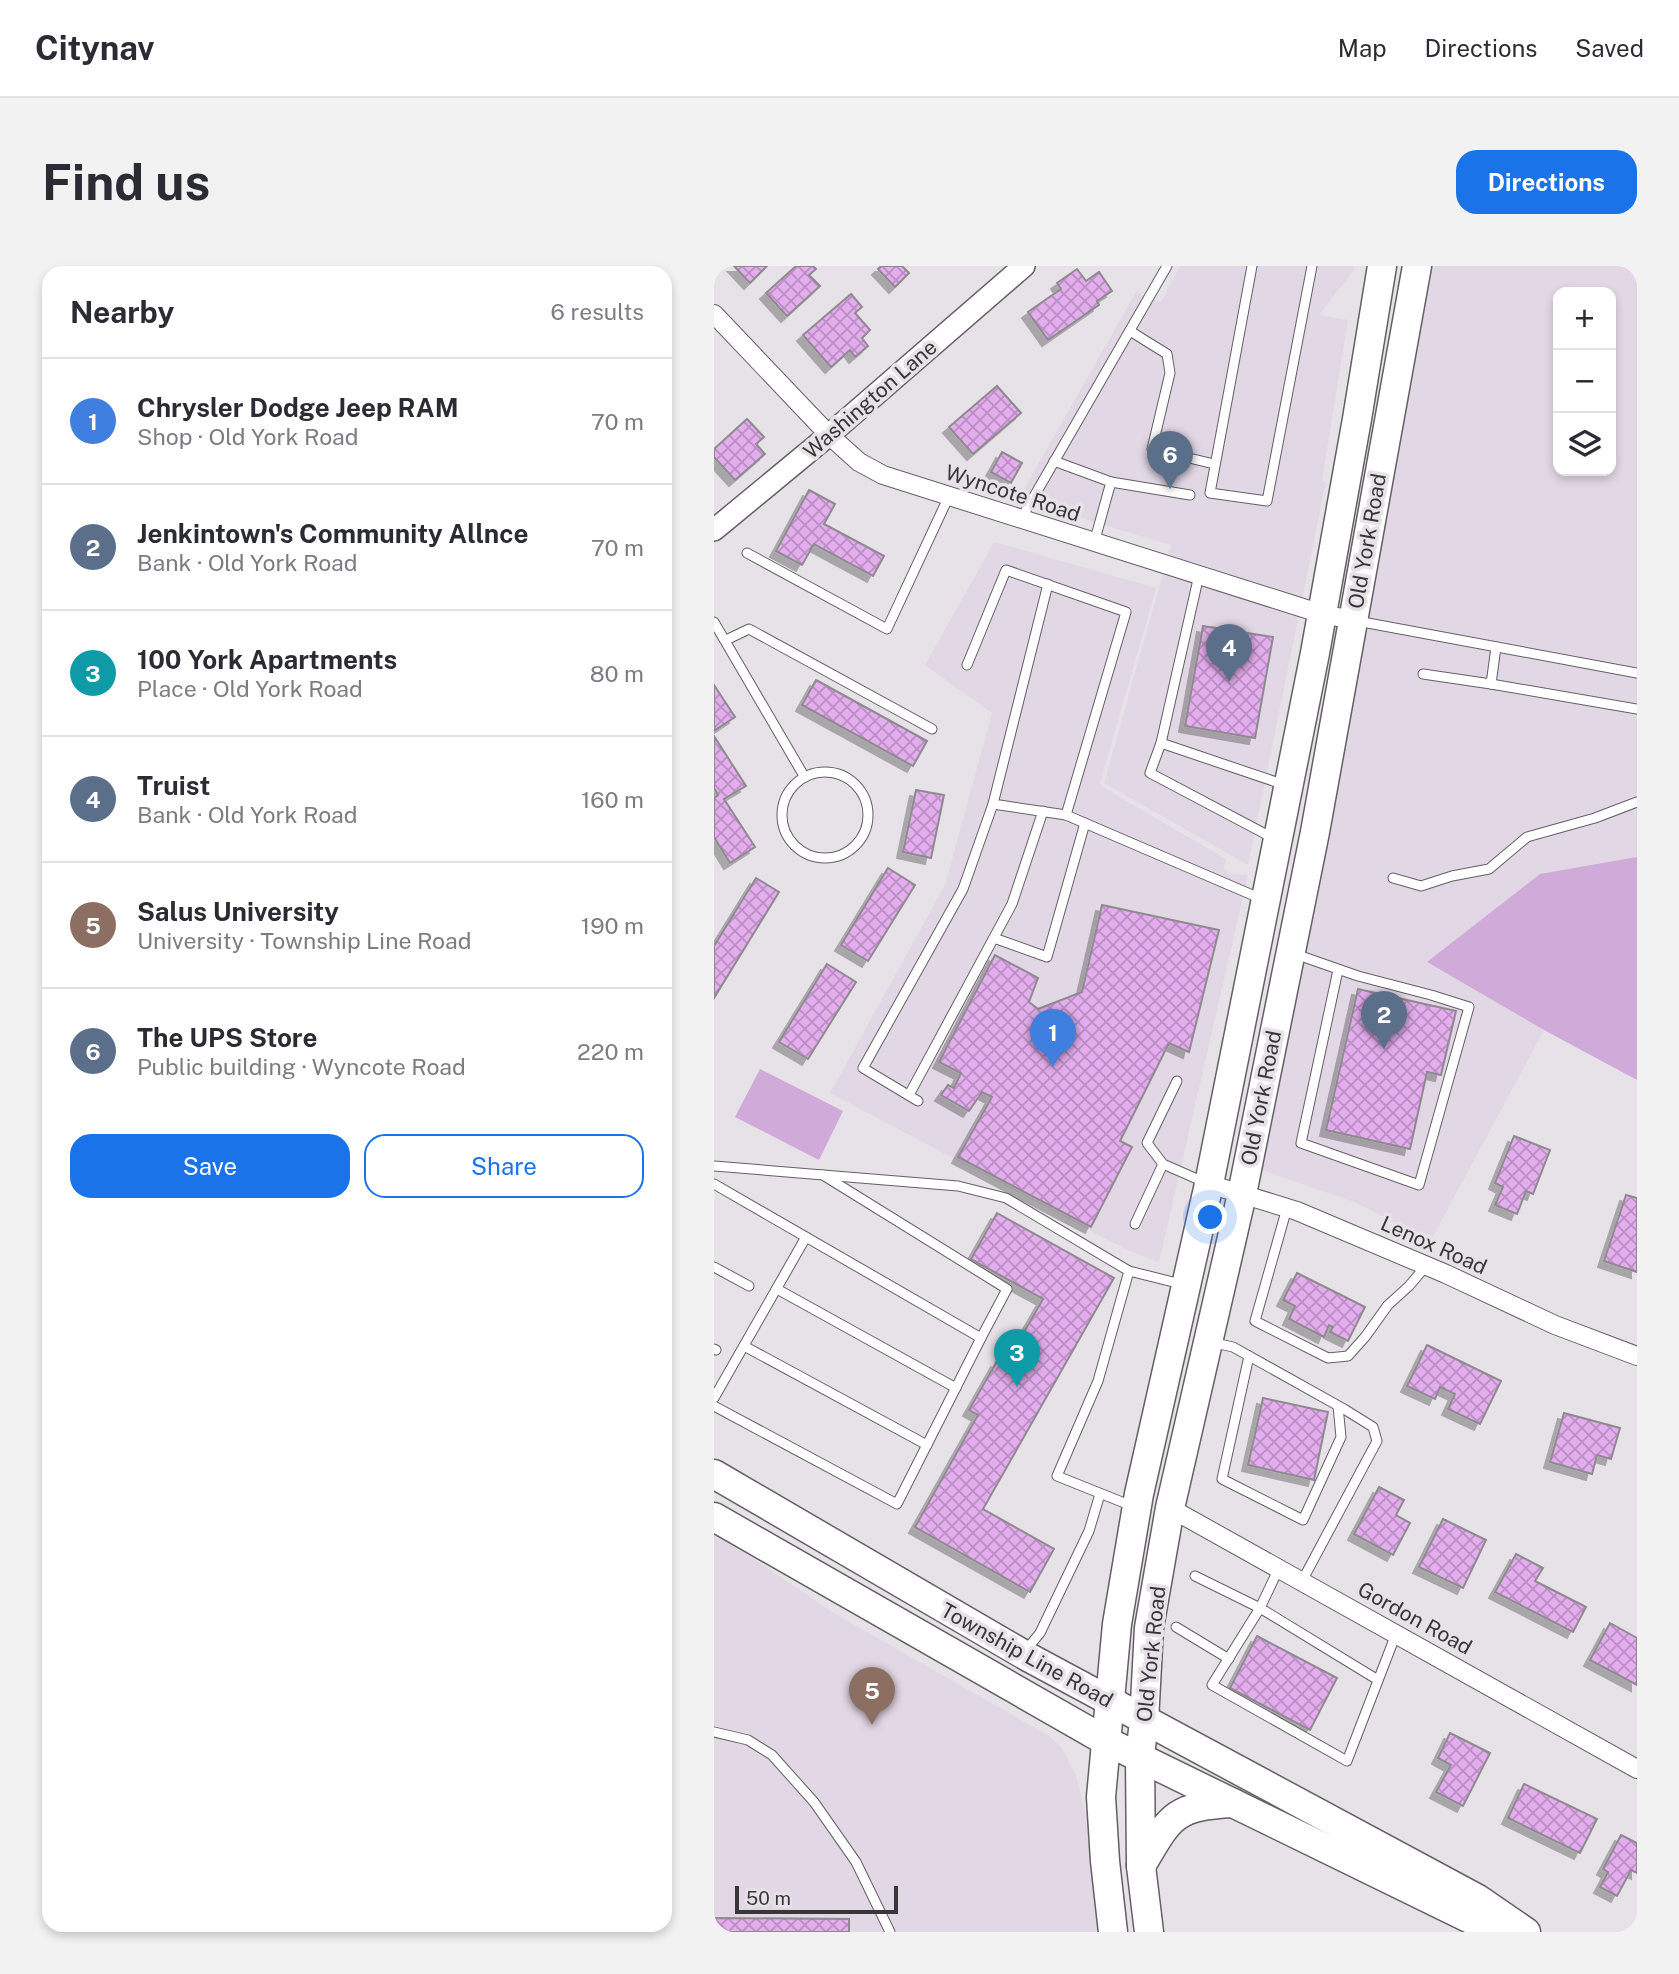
<!DOCTYPE html>
<html lang="en">
<head>
<meta charset="utf-8">
<style>
	:root { --surface:#fff; --page:#f2f2f3; --text:#2b2b33; --muted:#7c7c81; --line:#e1e1e2; --accent:#1a73e8 }
	body { margin:0; font-family:"Public Sans",sans-serif; background:var(--page); color:var(--text) }
	.controls { position:absolute; right:21px; top:21px; display:grid; overflow:hidden; border-radius:14px; box-shadow:0 4px 10px #0003 }
	.controls button { width:63px; height:63px; display:grid; place-items:center; padding:0; border:0; border-bottom:2px solid var(--line); background:var(--surface); color:var(--text); font:35px sans-serif }
	.scale { position:absolute; left:21px; bottom:18px; width:163px; box-sizing:border-box; padding-left:7px; border:4px solid #383638; border-top:0; font-size:19px; line-height:24px; white-space:nowrap; color:#383638; -webkit-text-stroke:5px #e7e2e8; paint-order:stroke }
	.you { position:absolute; left:497px; top:952px; width:24px; height:24px; margin:-18px; border:5px solid #fff; border-radius:50%; background:#1a73e8; box-shadow:0 0 0 10px #1a73e833 }
	.badge { display:grid; place-items:center; width:46px; height:46px; border-radius:50%; background:var(--accent); color:#fff; font-size:23px; font-weight:700 }
	.pin { position:absolute; translate:-50% -58px; filter:drop-shadow(0 2px 4px #0008) }
	.pin::after { content:''; position:absolute; top:37px; width:24px; height:21px; background:inherit; clip-path:polygon(0 0,100% 0,50% 100%) }
	.list { margin:0; padding:0; list-style:none }
	h2 { display:flex; justify-content:space-between; align-items:center; height:91px; margin:0; padding:0 28px; font-size:30px }
	h2 small { font-size:23px; font-weight:400; color:var(--muted) }
	.list li { display:grid; grid-template-columns:46px 1fr auto; gap:21px; align-items:center; box-sizing:border-box; height:126px; padding:0 28px; border-top:2px solid var(--line) }
	.list b { display:block; font-size:26px; white-space:nowrap }
	.list p { margin:0; font-size:23px; white-space:nowrap; color:var(--muted) }
	.list em { font-size:23px; font-style:normal; color:var(--muted) }
	.actions { display:flex; gap:14px; padding:21px 28px }
	.actions a { flex:1; padding:16px 0; border:2px solid var(--accent); border-radius:21px; text-align:center; font-size:24px; color:var(--accent) }
	.actions .main { background:var(--accent); color:#fff }
	.icon { flex:none; width:38px; height:38px; fill:none; stroke:currentColor; stroke-width:2; stroke-linecap:round; stroke-linejoin:round }
	.map { position:relative; flex:none; width:923px; height:1666px; overflow:hidden; border-radius:21px }
	header { display:flex; align-items:center; gap:42px; box-sizing:border-box; height:98px; padding:0 35px; background:var(--surface); border-bottom:2px solid var(--line) }
	header strong { font-size:33px }
	nav { display:flex; gap:38px; margin-inline-start:auto; font-size:24px }
	.intro { display:flex; align-items:center; justify-content:space-between; box-sizing:border-box; height:168px; padding:0 42px }
	h1 { margin:0; font-size:49px }
	.button { padding:18px 32px; border-radius:21px; background:var(--accent); color:#fff; font-size:24px; font-weight:700 }
	main { display:flex; gap:42px; padding:0 42px }
	aside { flex:1; background:var(--surface); border-radius:21px; box-shadow:0 4px 10px #0003 }
	.map>svg:first-child { display:block }
	.built { fill:#e2d7e4; fill-rule:evenodd }
	.grass { fill:#d0aad8 }
	.building { fill:url(#building-cross-hatch); stroke:#8f8a90; stroke-width:2; filter:url(#shadow) }
	.lines { fill:none; stroke-linecap:round; stroke-linejoin:round }
	.service-casing { stroke:#645f65; stroke-width:11 }
	.minor-casing { stroke:#645f65; stroke-width:20 }
	.tertiary-casing { stroke:#645f65; stroke-width:24 }
	.primary-casing { stroke:#645f65; stroke-width:31 }
	.trunk-casing { stroke:#645f65; stroke-width:31 }
	.service { stroke:#fff; stroke-width:9 }
	.minor { stroke:#fff; stroke-width:18 }
	.tertiary { stroke:#fff; stroke-width:21 }
	.primary { stroke:#fff; stroke-width:28 }
	.trunk { stroke:#fff; stroke-width:28 }
	.labels { text-anchor:middle; dominant-baseline:central; stroke-width:7; stroke-linejoin:round; paint-order:stroke }
	.street-label { font-size:21px; fill:#383638; stroke:#e7e2e8 }
</style>
</head>
<body>
<header>
<strong>Citynav</strong>
<nav><a>Map</a><a>Directions</a><a>Saved</a></nav>
</header>
<div class="intro"><h1>Find us</h1><a class="button">Directions</a></div>
<main>
<aside>
<h2>Nearby<small>6 results</small></h2>
<ul class="list">
<li><span class="badge" style="background:#3f7fe0">1</span><div><b>Chrysler Dodge Jeep RAM</b><p>Shop · Old York Road</p></div><em>70 m</em></li>
<li><span class="badge" style="background:#5c6f8a">2</span><div><b>Jenkintown's Community Allnce</b><p>Bank · Old York Road</p></div><em>70 m</em></li>
<li><span class="badge" style="background:#0f9aa8">3</span><div><b>100 York Apartments</b><p>Place · Old York Road</p></div><em>80 m</em></li>
<li><span class="badge" style="background:#5c6f8a">4</span><div><b>Truist</b><p>Bank · Old York Road</p></div><em>160 m</em></li>
<li><span class="badge" style="background:#8d6e63">5</span><div><b>Salus University</b><p>University · Township Line Road</p></div><em>190 m</em></li>
<li><span class="badge" style="background:#5c6f8a">6</span><div><b>The UPS Store</b><p>Public building · Wyncote Road</p></div><em>220 m</em></li>
</ul>
<div class="actions"><a class="main">Save</a><a>Share</a></div>
</aside>
<div class="map">
<svg width="923" height="1666" viewBox="0 0 923 1666">
	<defs>
		<pattern id="building-cross-hatch" width="8" height="8" patternUnits="userSpaceOnUse" patternTransform="scale(1.75)"><rect width="8" height="8" fill="#e4aeee"/><path d="M0 0l8 8M0 8l8-8" fill="none" stroke="#ba8ec2"/></pattern>
		<filter id="shadow"><feDropShadow dx="-6" dy="6" stdDeviation="0" flood-color="#0004"/></filter>
	</defs>
	<rect width="100%" height="100%" fill="#e7e2e8"/>
	<!-- built -->
	<g class="built">
		<path d="M466,0H638L641,2L605,49L634,54L608,215L612,216L534,599L390,517L457,279L380,256L306,230L422,26L447,36Z"/>
		<path d="M707,0H923V591L826,608L714,697L830,764L717,974L638,935L553,906L535,894ZM844,26H897V205H844Z"/>
		<path d="M280,276L442,322L386,518L390,522L512,593L510,601L514,608L534,609L445,996L411,983L116,827L231,619L278,447L211,399Z"/>
		<path d="M0,1266L118,1346L335,1470L348,1482L362,1510L377,1569L385,1666H0Z"/>
	</g>
	<!-- grass -->
	<g class="grass">
		<path d="M923,591V814L830,764L713,696L826,608Z"/>
		<path d="M46,803L129,845L105,894L21,851Z"/>
	</g>
	<!-- building -->
	<g class="building">
		<path d="M20,0H53L36,17Z"/>
		<path d="M82,0H99L102,3L95,9L106,20L73,50L52,27Z"/>
		<path d="M167,0H188L195,7L181,21L164,3Z"/>
		<path d="M363,3L372,15L385,6L398,25L383,35L385,39L334,74L314,46L347,23L343,17Z"/>
		<path d="M137,28L148,41L141,47L156,64L148,72L154,80L141,91L136,84L117,101L89,69Z"/>
		<path d="M283,120L307,147L259,188L235,161Z"/>
		<path d="M33,153L50,171L42,178L51,188L21,214L0,191V183Z"/>
		<path d="M288,186L308,197L297,217L277,206Z"/>
		<path d="M95,224L121,238L110,258L170,290L159,310L100,278L88,299L62,285Z"/>
		<path d="M489,360L559,371L541,472L471,460Z"/>
		<path d="M102,414L213,475L199,500L88,439Z"/>
		<path d="M0,419L21,451L0,465Z"/>
		<path d="M0,470L32,520L10,533L41,581L16,597L0,571V532L4,529L0,522Z"/>
		<path d="M202,524L230,529L217,592L189,586Z"/>
		<path d="M174,602L201,619L154,695L127,679Z"/>
		<path d="M42,612L65,626L0,732V680Z"/>
		<path d="M388,639L505,664L475,786L455,777L406,875L418,881L377,961L244,891L278,831L268,826L255,845L227,829L234,819L240,822L247,807L225,796L281,689L324,712L315,736L324,743L368,726Z"/>
		<path d="M113,698L142,716L94,793L65,776Z"/>
		<path d="M644,723L742,745L727,809L713,806L696,883L612,864Z"/>
		<path d="M800,870L836,884L819,928L812,925L803,948L781,939L789,921L781,917Z"/>
		<path d="M912,929L923,932V1006L890,995Z"/>
		<path d="M283,947L400,1012L269,1243L340,1283L316,1326L201,1261L264,1149L255,1144L283,1095L291,1099L329,1033L257,993Z"/>
		<path d="M583,1007L651,1041L634,1075L616,1066L619,1061L615,1059L610,1071L575,1053L581,1040L569,1034Z"/>
		<path d="M713,1079L787,1115L766,1158L734,1143L741,1128L726,1121L721,1133L693,1120Z"/>
		<path d="M549,1132L614,1146L600,1214L534,1199Z"/>
		<path d="M850,1147L906,1162L897,1193L883,1189L878,1208L836,1196Z"/>
		<path d="M665,1221L690,1234L682,1249L696,1257L679,1289L640,1268Z"/>
		<path d="M729,1253L772,1274L749,1322L705,1301Z"/>
		<path d="M802,1288L829,1302L821,1315L872,1341L859,1366L781,1326Z"/>
		<path d="M896,1357L923,1372V1419L876,1394Z"/>
		<path d="M543,1370L623,1412L596,1464L516,1422Z"/>
		<path d="M736,1467L776,1487L749,1540L722,1526L737,1499L724,1492Z"/>
		<path d="M810,1518L883,1553L866,1587L794,1552Z"/>
		<path d="M907,1569L923,1577V1607L917,1604L903,1630L886,1621L894,1606L889,1603Z"/>
		<path d="M0,1652L135,1653V1666H0Z"/>
	</g>
	<g class="lines">
		<!-- service casing -->
		<g class="service-casing">
			<g id="service">
				<path d="M538,0L496,227L553,235L598,0"/>
				<path d="M416,65L453,88L456,107L438,183L500,198"/>
				<path d="M340,195L397,216L380,277"/>
				<path d="M397,216L476,229"/>
				<path d="M307,253L453,0"/>
				<path d="M33,287L173,363L235,230"/>
				<path d="M485,309L447,477L436,507L559,572"/>
				<path d="M334,318L279,538L352,549"/>
				<path d="M643,355L923,407"/>
				<path d="M0,356L90,510"/>
				<path d="M12,374L35,363L218,463"/>
				<path d="M253,399L292,304L412,346L352,549L550,634"/>
				<path d="M709,408L777,418L782,381"/>
				<path d="M777,418L923,443"/>
				<path d="M447,477L571,519"/>
				<circle cx="111" cy="549" r="43"/>
				<path d="M679,612L707,620L738,610L775,603L813,571L881,552L923,536"/>
				<path d="M280,672L333,691L371,557"/>
				<path d="M581,688L644,710L717,729L755,741L705,919L587,877L624,704"/>
				<path d="M463,815L433,877L449,898L490,916"/>
				<path d="M195,829L298,638L329,545"/>
				<path d="M204,835L149,802L249,623L279,538"/>
				<path d="M0,900L244,920L292,932L415,1005"/>
				<path d="M0,918L267,1072L293,1023L109,909"/>
				<path d="M573,942L541,1055L614,1092L634,1090L651,1071L674,1039L695,1020L712,1000"/>
				<path d="M421,958L449,898"/>
				<path d="M0,1001L35,1020"/>
				<path d="M63,1023L242,1122"/>
				<path d="M496,1076L519,1081L630,1143L659,1161L663,1175L588,1315"/>
				<path d="M30,1080L213,1179"/>
				<path d="M0,1083L2,1084"/>
				<path d="M535,1090L508,1213L589,1254L627,1171L624,1140"/>
				<path d="M0,1132L92,971"/>
				<path d="M0,1140L183,1238L267,1072"/>
				<path d="M418,1240L343,1210L384,1115L415,1005L467,1018"/>
				<path d="M481,1310L546,1342L565,1302"/>
				<path d="M462,1361L515,1393"/>
				<path d="M312,1384L326,1367L375,1265L386,1228"/>
				<path d="M664,1414L546,1342L498,1419L633,1495L682,1368"/>
				<path d="M0,1466L34,1474L58,1489L100,1536L142,1596L176,1666"/>
			</g>
		</g>
		<!-- minor casing -->
		<g class="minor-casing">
			<g id="minor">
				<path d="M0,48L115,169L145,196L169,209L608,348L639,354"/>
				<path d="M495,918L583,945L732,1008L841,1059L923,1090"/>
				<path d="M456,1242L923,1503"/>
			</g>
		</g>
		<!-- tertiary casing -->
		<g class="tertiary-casing">
			<path id="tertiary" d="M0,264L115,169L310,0"/>
		</g>
		<!-- primary casing -->
		<g class="primary-casing">
			<g id="primary">
				<path d="M0,1208L314,1391L764,1633L812,1666"/>
				<path d="M0,1251L392,1475L783,1666"/>
				<path d="M427,1600C456,1551 459,1540 519,1537"/>
			</g>
		</g>
		<!-- trunk casing -->
		<g class="trunk-casing">
			<g id="trunk">
				<path d="M399,1666L391,1595L387,1531L403,1358L425,1228L495,918L601,387L643,153L668,0"/>
				<path d="M435,1666L427,1600L426,1490L430,1455L435,1362L456,1242L528,928L601,566L703,0"/>
			</g>
		</g>
		<!-- service -->
		<use href="#service" class="service"/>
		<!-- minor -->
		<use href="#minor" class="minor"/>
		<!-- tertiary -->
		<use href="#tertiary" class="tertiary"/>
		<!-- primary -->
		<use href="#primary" class="primary"/>
		<!-- trunk -->
		<use href="#trunk" class="trunk"/>
	</g>
	<g class="labels">
		<!-- street labels -->
		<g class="street-label">
			<text transform="translate(156 133) rotate(-41)">Washington Lane</text>
			<text transform="translate(299 227) rotate(18)">Wyncote Road</text>
			<text transform="translate(653 275) rotate(-80)">Old York Road</text>
			<text transform="translate(547 832) rotate(-79)">Old York Road</text>
			<text transform="translate(720 979) rotate(24)">Lenox Road</text>
			<text transform="translate(701 1352) rotate(29)">Gordon Road</text>
			<text transform="translate(437 1388) rotate(-84)">Old York Road</text>
			<text transform="translate(313 1389) rotate(29)">Township Line Road</text>
		</g>
	</g>
</svg>
<div class="controls">
<button>+</button>
<button>−</button>
<button><svg class="icon" aria-label="layers" viewBox="0 0 24 24"><path d="M12 4l9 5-9 5-9-5zM3 14l9 5 9-5"/></svg></button>
</div>
<div class="scale">50 m</div>
<div class="you"></div>
<div class="pin badge" style="left:339px;top:801px;background:#3f7fe0">1</div>
<div class="pin badge" style="left:670px;top:783px;background:#5c6f8a">2</div>
<div class="pin badge" style="left:303px;top:1121px;background:#0f9aa8">3</div>
<div class="pin badge" style="left:515px;top:416px;background:#5c6f8a">4</div>
<div class="pin badge" style="left:158px;top:1459px;background:#8d6e63">5</div>
<div class="pin badge" style="left:456px;top:223px;background:#5c6f8a">6</div>
</div>
</main>
</body>
</html>
